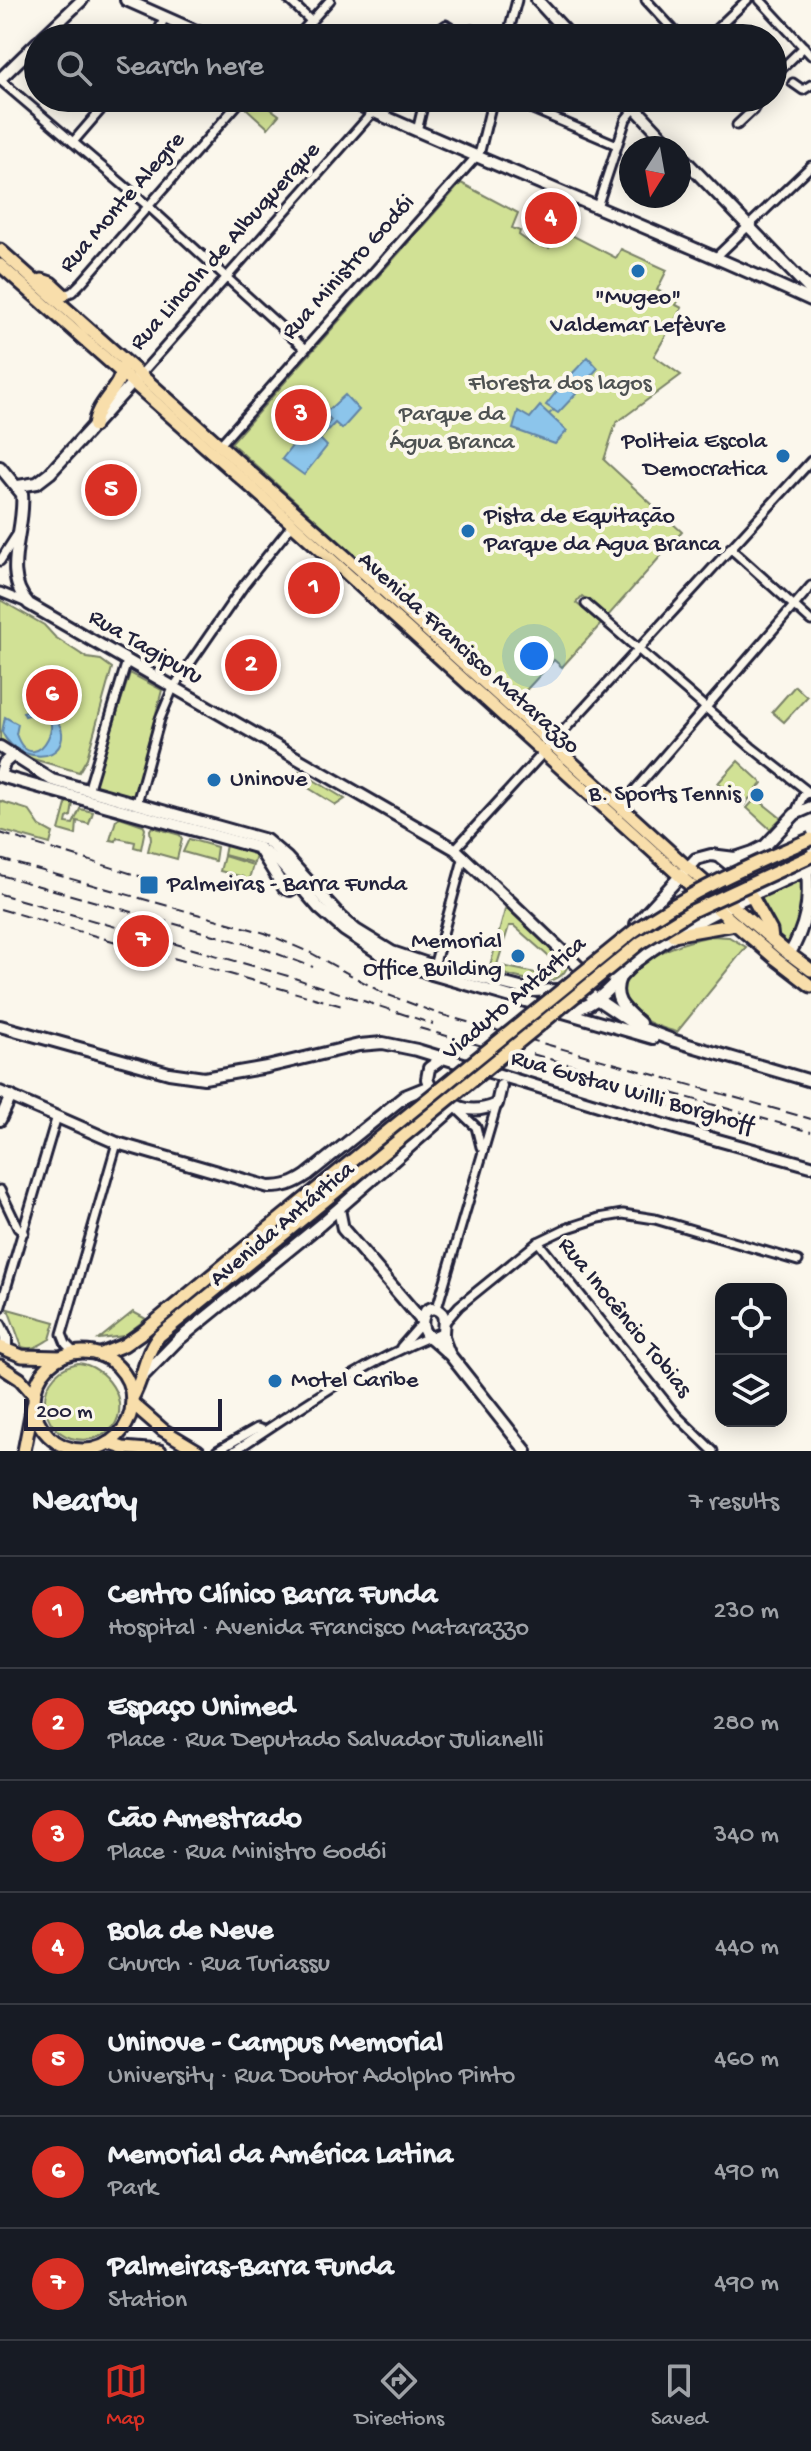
<!DOCTYPE html>
<html lang="en">
<head>
<meta charset="utf-8">
<style>
	:root { --surface:#171b24; --page:#20242c; --text:#f1f3f6; --muted:#9ea1a6; --line:#363941; --accent:#d93025 }
	body { margin:0; font-family:"Gochi Hand",sans-serif; background:var(--page); color:var(--text) }
	.controls { position:absolute; right:24px; bottom:24px; display:grid; overflow:hidden; border-radius:16px; box-shadow:0 4px 20px #0003 }
	.controls button { width:72px; height:72px; display:grid; place-items:center; padding:0; border:0; border-bottom:2px solid var(--line); background:var(--surface); color:var(--text); font:40px sans-serif }
	.compass { position:absolute; left:619px; top:136px; width:72px; height:72px; border-radius:50%; background:var(--surface); box-shadow:0 4px 20px #0003; rotate:191deg }
	.scale { position:absolute; left:24px; bottom:20px; width:198px; box-sizing:border-box; padding-left:8px; border:4px solid #22223b; border-top:0; font-size:22px; line-height:28px; white-space:nowrap; color:#22223b; -webkit-text-stroke:6px #fbf7ec; paint-order:stroke }
	.you { position:absolute; left:534px; top:656px; width:28px; height:28px; margin:-20px; border:6px solid #fff; border-radius:50%; background:#1a73e8; box-shadow:0 0 0 12px #1a73e833 }
	.badge { display:grid; place-items:center; width:52px; height:52px; border-radius:50%; background:var(--accent); color:#fff; font-size:26px; font-weight:700 }
	.pin { position:absolute; translate:-50% -50%; border:4px solid #fff; box-shadow:0 2px 8px #0006 }
	.list { margin:0; padding:0; list-style:none }
	h2 { display:flex; justify-content:space-between; align-items:center; height:104px; margin:0; padding:0 32px; font-size:34px }
	h2 small { font-size:26px; font-weight:400; color:var(--muted) }
	.list li { display:grid; grid-template-columns:52px 1fr auto; gap:24px; align-items:center; box-sizing:border-box; height:112px; padding:0 32px; border-top:2px solid var(--line) }
	.list b { display:block; font-size:30px; white-space:nowrap }
	.list p { margin:0; font-size:26px; white-space:nowrap; color:var(--muted) }
	.list em { font-size:26px; font-style:normal; color:var(--muted) }
	.icon { flex:none; width:44px; height:44px; fill:none; stroke:currentColor; stroke-width:2; stroke-linecap:round; stroke-linejoin:round }
	.map { position:relative; flex:none; width:811px; height:1451px; overflow:hidden }
	.search { position:absolute; background:var(--surface); box-shadow:0 4px 20px #0003; left:24px; right:24px; top:24px; height:88px; display:flex; align-items:center; gap:20px; box-sizing:border-box; padding:0 28px; border-radius:44px; color:var(--muted); font-size:30px }
	.sheet { height:888px; background:var(--surface) }
	nav { display:flex; justify-content:space-around; align-items:center; box-sizing:border-box; height:112px; border-top:2px solid var(--line); background:var(--surface); font-size:22px; color:var(--muted) }
	nav a { display:grid; justify-items:center; gap:4px }
	nav .on { color:var(--accent) }
	.map>svg:first-child { display:block }
	.green { fill:#d1e195; stroke:#7a8268; stroke-width:2; fill-rule:evenodd }
	.water { fill:#8cc5eb; stroke:#6284a5; stroke-width:2 }
	.lines { fill:none; stroke-linecap:round; stroke-linejoin:round }
	.stream { stroke:#6284a5; stroke-width:2 }
	.street-casing { stroke:#22223b; stroke-width:13 }
	.secondary-casing { stroke:#22223b; stroke-width:16 }
	.primary-casing { stroke:#22223b; stroke-width:17 }
	.street { stroke:#fbf7ec; stroke-width:7 }
	.secondary { stroke:#fbf7ec; stroke-width:10 }
	.primary { stroke:#f8deab; stroke-width:11 }
	.rail { stroke:#22223b; stroke-width:2; stroke-dasharray:12 6; stroke-linecap:butt }
	.primary-bridge-casing { stroke:#22223b; stroke-width:17; stroke-linecap:butt }
	.primary-bridge { stroke:#f8deab; stroke-width:11 }
	.poi-dot { fill:#1f6fb2; stroke:#fbf7ec; stroke-width:3 }
	.labels { text-anchor:middle; dominant-baseline:central; stroke-width:8; stroke-linejoin:round; paint-order:stroke }
	.street-label { font-size:24px; fill:#22223b; stroke:#fbf7ec }
	.poi-label { font-size:24px; fill:#22223b; stroke:#fbf7ec; text-anchor:start }
	.park-label { font-size:24px; fill:#4e5252; stroke:#fbf7ec }
</style>
</head>
<body>
<div class="map">
<svg width="811" height="1451" viewBox="0 0 811 1451">
	<rect width="100%" height="100%" fill="#fbf7ec"/>
	<filter id="ink" filterUnits="userSpaceOnUse"><feTurbulence type="fractalNoise" baseFrequency=".0125" numOctaves="2"/><feDisplacementMap in="SourceGraphic" scale="16" xChannelSelector="R" yChannelSelector="G"/><feConvolveMatrix kernelMatrix="1 2 1 2 8 2 1 2 1" color-interpolation-filters="sRGB"/></filter>
	<g filter="url(#ink)">
		<!-- green -->
		<g class="green">
			<path d="M256,98L279,115L268,128L247,109Z"/>
			<path d="M461,183L518,213L512,228L520,231L519,235L532,244L549,248L558,228L616,258L621,249L667,270L657,290L678,301L676,305L682,308L654,356L681,375L616,423L604,460L682,532L608,616L582,596L576,603L601,624L562,667L554,660L516,701L231,443Z"/>
			<path d="M0,600L44,625L55,637L87,658L101,660L112,668L87,758L79,772L22,756L0,742Z"/>
			<path d="M130,673L162,690L134,799L93,788Z"/>
			<path d="M795,686L807,697L784,722L772,712Z"/>
			<path d="M738,761L762,783L744,805L718,783Z"/>
			<path d="M299,771L345,799L336,805L294,779Z"/>
			<path d="M68,797L95,805L94,808L73,803L71,816L67,818L66,823L73,824L80,809L93,812L89,824L77,821L76,835L59,830Z"/>
			<path d="M756,798L781,818L770,829L747,808Z"/>
			<path d="M0,801L29,810L40,826L53,833L50,844L0,830Z"/>
			<path d="M111,809L257,851L254,863L224,855L226,845L110,813Z"/>
			<path d="M120,817L143,825L145,829L141,849L134,847L135,842L117,838L116,841L110,840L116,820Z"/>
			<path d="M152,827L180,835L182,839L177,859L148,851L151,839L150,830Z"/>
			<path d="M189,839L217,847L215,861L183,852Z"/>
			<path d="M224,856L253,865L246,889L241,887L243,877L220,871Z"/>
			<path d="M801,878L802,913L789,944L776,934L757,897Z"/>
			<path d="M506,906L568,965C558,995 512,975 489,970ZM509,926H514L557,964V969L545,975L497,965Z"/>
			<path d="M711,936L729,937L746,947L677,1032C654,1026 632,1018 622,994C627,960 681,942 711,936Z"/>
			<path d="M8,1309L55,1322L50,1339C41,1344 33,1351 22,1347Z"/>
			<path d="M133,1312L146,1319L124,1336L99,1339Z"/>
			<path d="M78,1363C105,1365 132,1402 113,1427C107,1434 100,1437 92,1439C40,1448 25,1375 78,1363Z"/>
		</g>
		<!-- water -->
		<g class="water">
			<path d="M588,357L598,368L577,392L566,380Z"/>
			<path d="M564,382L576,394L558,413L546,405Z"/>
			<path d="M345,395L359,410L342,429L335,423L320,439L327,446L304,475L282,459L307,427L317,436L331,420L325,413Z"/>
			<path d="M540,406L567,431L555,444L513,429L518,411L530,418Z"/>
			<path d="M30,710C77,711 70,769 25,753C14,749 7,743 2,732L5,717L18,724L16,734C35,787 79,699 25,716L23,712Z"/>
		</g>
		<g class="lines">
			<!-- stream -->
			<path class="stream" d="M549,414L554,410"/>
			<!-- street casing -->
			<g class="street-casing">
				<g id="street">
					<path d="M289,0L311,21"/>
					<path d="M646,0L681,38"/>
					<path d="M760,0L811,55"/>
					<path d="M449,27L463,37L472,30L490,38"/>
					<path d="M155,38L165,17"/>
					<path d="M296,38L330,0"/>
					<path d="M437,38L439,30L446,25L449,30L442,38"/>
					<path d="M507,38L517,0"/>
					<path d="M707,38L747,0"/>
					<path d="M773,77L804,47"/>
					<path d="M0,80L148,206L304,348"/>
					<path d="M793,83L803,90L811,85"/>
					<path d="M507,98L617,145"/>
					<path d="M737,125L753,110L760,98"/>
					<path d="M417,131L425,98"/>
					<path d="M73,142L111,98"/>
					<path d="M597,207L626,119L643,98"/>
					<path d="M715,258L811,166"/>
					<path d="M64,295L72,292L82,282L243,98"/>
					<path d="M141,374L373,112"/>
					<path d="M218,447L475,158L480,151L493,98"/>
					<path d="M730,548L811,621"/>
					<path d="M0,561L16,536"/>
					<path d="M0,592L27,603"/>
					<path d="M586,604L751,747L811,794"/>
					<path d="M88,791L127,661"/>
					<path d="M137,803L160,719L173,688L244,585L292,525"/>
					<path d="M621,806L811,586"/>
					<path d="M795,814L803,796L811,791"/>
					<path d="M455,849L811,461"/>
					<path d="M433,970L464,856"/>
					<path d="M455,1107L476,1127L481,1147"/>
					<path d="M0,1190L18,1228L24,1232"/>
					<path d="M538,1242L676,1415L713,1451"/>
					<path d="M437,1308L497,1104"/>
					<path d="M0,1309L57,1116"/>
					<path d="M446,1321L459,1306L538,1242L565,1229L599,1218L623,1214L655,1219L798,1261"/>
					<path d="M401,1347L422,1323"/>
					<path d="M75,1353L66,1344L62,1334L117,1143"/>
					<path d="M217,1451L257,1428L263,1430"/>
					<path d="M234,1451C296,1411 359,1365 429,1337"/>
				</g>
			</g>
			<!-- secondary casing -->
			<g class="secondary-casing">
				<g id="secondary">
					<path d="M126,0L212,38"/>
					<path d="M537,0L572,38"/>
					<path d="M42,38L82,0"/>
					<path d="M0,79L38,42"/>
					<path d="M343,98C498,168 656,229 811,300"/>
					<path d="M626,98L673,148"/>
					<path d="M679,154L811,291"/>
					<path d="M0,467L22,494C26,530 0,574 29,604L455,849L581,969L602,977L623,972"/>
					<path d="M18,486L37,483L50,473L138,377"/>
					<path d="M0,747L52,780L266,840L286,857L341,917L356,930L392,952L428,964L532,991L582,989L638,1027L675,1041L811,1081"/>
					<path d="M0,775L4,763L12,756"/>
					<path d="M0,776L259,848L280,863L319,908L344,930L379,953L432,974L653,1038"/>
					<path d="M260,850L284,888L290,890L300,884"/>
					<path d="M720,857L735,869L750,893"/>
					<path d="M636,924L696,859L711,855L735,858L753,852L765,846L795,814L811,807"/>
					<path d="M789,955C806,926 810,903 807,870"/>
					<path d="M620,977C611,999 624,1009 640,1023"/>
					<path d="M565,1009C596,1013 616,978 638,960C691,919 751,896 811,868"/>
					<path d="M0,1026L169,1073L204,1078L267,1067L359,1045L383,1043L417,1050L671,1127L811,1166"/>
					<path d="M430,1086L427,1079L429,1068L443,1058"/>
					<path d="M431,1087C452,1106 468,1117 497,1104L501,1086"/>
					<path d="M0,1092L117,1143L269,1187C284,1187 294,1184 307,1175L405,1096L430,1086"/>
					<path d="M0,1120L11,1096"/>
					<path d="M339,1209L343,1229L422,1321"/>
					<path d="M0,1325L6,1338V1350"/>
					<path d="M443,1333L431,1338C421,1332 420,1321 426,1311L432,1308C448,1312 443,1321 443,1334C443,1340 447,1348 449,1353"/>
					<path d="M431,1338L450,1355L526,1451"/>
					<path d="M141,1378L177,1341L321,1224L455,1107"/>
				</g>
			</g>
			<!-- primary casing -->
			<g class="primary-casing">
				<g id="primary">
					<path d="M0,250L366,575L688,868L784,950L811,970"/>
					<path d="M0,265L269,503L681,877L776,959L811,986"/>
					<path d="M42,280L51,283L64,295"/>
					<path d="M94,426C96,402 119,391 123,367"/>
					<path d="M751,895L771,931L772,940"/>
					<path d="M673,935L736,924"/>
					<path d="M0,1347L22,1356L61,1357"/>
					<circle cx="83" cy="1401" r="49"/>
					<path d="M99,1355L124,1345L144,1331L270,1227"/>
					<path d="M0,1366L20,1379L34,1395"/>
					<path d="M132,1398C144,1379 144,1354 159,1336L278,1239"/>
					<path d="M132,1403L163,1430L198,1451"/>
					<path d="M108,1443L123,1448L160,1451"/>
					<path d="M24,1451L33,1405"/>
				</g>
			</g>
			<!-- street -->
			<use href="#street" class="street"/>
			<!-- secondary -->
			<use href="#secondary" class="secondary"/>
			<!-- primary -->
			<use href="#primary" class="primary"/>
			<!-- rail -->
			<g class="rail">
				<path d="M0,833L149,879"/>
				<path d="M0,859L265,933L311,953L383,993L439,1014L811,1119"/>
				<path d="M0,875L264,949L313,967"/>
				<path d="M0,894L288,976L433,1024"/>
				<path d="M0,909L346,1007"/>
				<path d="M419,1028L542,1063"/>
				<path d="M532,1054L811,1132"/>
				<path d="M642,1096L698,1116"/>
			</g>
			<!-- primary-bridge casing -->
			<g class="primary-bridge-casing">
				<g id="primary-bridge">
					<path d="M270,1227L634,931C688,892 750,865 811,839"/>
					<path d="M278,1239L640,943L692,911L811,856"/>
				</g>
			</g>
			<!-- primary-bridge -->
			<use href="#primary-bridge" class="primary-bridge"/>
		</g>
	</g>
	<!-- markers -->
	<g class="poi-dot">
		<circle cx="638" cy="271" r="8"/>
		<circle cx="783" cy="456" r="8"/>
		<circle cx="468" cy="531" r="8"/>
		<circle cx="214" cy="780" r="8"/>
		<circle cx="757" cy="795" r="8"/>
		<rect x="139" y="875" width="20" height="20" rx="4"/>
		<circle cx="518" cy="956" r="8"/>
		<circle cx="275" cy="1381" r="8"/>
	</g>
	<g class="labels">
		<!-- street labels -->
		<g class="street-label">
			<text transform="translate(123 203) rotate(-49)">Rua Monte Alegre</text>
			<text transform="translate(226 247) rotate(-48)">Rua Lincoln de Albuquerque</text>
			<text transform="translate(349 268) rotate(-48)">Rua Ministro Godói</text>
			<text transform="translate(145 648) rotate(30)">Rua Tagipuru</text>
			<text transform="translate(468 654) rotate(42)">Avenida Francisco Matarazzo</text>
			<text transform="translate(515 999) rotate(-40)">Viaduto Antártica</text>
			<text transform="translate(632 1093) rotate(16)">Rua Gustav Willi Borghoff</text>
			<text transform="translate(283 1225) rotate(-40)">Avenida Antártica</text>
			<text transform="translate(624 1318) rotate(51)">Rua Inocêncio Tobias</text>
		</g>
		<!-- poi labels -->
		<g class="poi-label">
			<text x="638" y="298" text-anchor="middle">"Mugeo"<tspan x="638" dy="28">Valdemar Lefèvre</tspan></text>
			<text x="767" y="442" text-anchor="end">Politeia Escola<tspan x="767" dy="28">Democratica</tspan></text>
			<text x="484" y="517">Pista de Equitação<tspan x="484" dy="28">Parque da Agua Branca</tspan></text>
			<text x="230" y="780">Uninove</text>
			<text x="741" y="795" text-anchor="end">B. Sports Tennis</text>
			<text x="167" y="885">Palmeiras - Barra Funda</text>
			<text x="502" y="942" text-anchor="end">Memorial<tspan x="502" dy="28">Office Building</tspan></text>
			<text x="291" y="1381">Motel Caribe</text>
		</g>
		<!-- park labels -->
		<g class="park-label">
			<text x="560" y="384">Floresta dos lagos</text>
			<text x="452" y="415">Parque da<tspan x="452" dy="28">Água Branca</tspan></text>
		</g>
	</g>
</svg>
<div class="controls">
<button><svg class="icon" aria-label="locate" viewBox="0 0 24 24"><circle cx="12" cy="12" r="6"/><path d="M12 2v4M12 18v4M2 12h4M18 12h4"/></svg></button>
<button><svg class="icon" aria-label="layers" viewBox="0 0 24 24"><path d="M12 4l9 5-9 5-9-5zM3 14l9 5 9-5"/></svg></button>
</div>
<svg class="compass" viewBox="-18 -18 36 36"><path d="M0-13l5 13h-10z" fill="#e53935"/><path d="M0 13l5-13h-10z" fill="#9ea1a6"/></svg>
<div class="scale">200 m</div>
<div class="you"></div>
<div class="pin badge" style="left:314px;top:588px">1</div>
<div class="pin badge" style="left:251px;top:665px">2</div>
<div class="pin badge" style="left:301px;top:415px">3</div>
<div class="pin badge" style="left:551px;top:218px">4</div>
<div class="pin badge" style="left:111px;top:490px">5</div>
<div class="pin badge" style="left:52px;top:695px">6</div>
<div class="pin badge" style="left:143px;top:941px">7</div>
<div class="search"><svg class="icon" aria-label="search" viewBox="0 0 24 24"><circle cx="10" cy="10" r="6"/><path d="M15 15l6 6"/></svg>Search here</div>
</div>
<section class="sheet">
<h2>Nearby<small>7 results</small></h2>
<ul class="list">
<li><span class="badge">1</span><div><b>Centro Clínico Barra Funda</b><p>Hospital · Avenida Francisco Matarazzo</p></div><em>230 m</em></li>
<li><span class="badge">2</span><div><b>Espaço Unimed</b><p>Place · Rua Deputado Salvador Julianelli</p></div><em>280 m</em></li>
<li><span class="badge">3</span><div><b>Cão Amestrado</b><p>Place · Rua Ministro Godói</p></div><em>340 m</em></li>
<li><span class="badge">4</span><div><b>Bola de Neve</b><p>Church · Rua Turiassu</p></div><em>440 m</em></li>
<li><span class="badge">5</span><div><b>Uninove - Campus Memorial</b><p>University · Rua Doutor Adolpho Pinto</p></div><em>460 m</em></li>
<li><span class="badge">6</span><div><b>Memorial da América Latina</b><p>Park</p></div><em>490 m</em></li>
<li><span class="badge">7</span><div><b>Palmeiras-Barra Funda</b><p>Station</p></div><em>490 m</em></li>
</ul>
</section>
<nav>
<a class="on"><svg class="icon" aria-label="map" viewBox="0 0 24 24"><path d="M3 6l6-2 6 2 6-2v14l-6 2-6-2-6 2zM9 4v14M15 6v14"/></svg>Map</a>
<a><svg class="icon" aria-label="directions" viewBox="0 0 24 24"><path d="M12 3l9 9-9 9-9-9zM9 14v-3h6M13 9l2 2-2 2"/></svg>Directions</a>
<a><svg class="icon" aria-label="saved" viewBox="0 0 24 24"><path d="M7 4h10v16l-5-4-5 4z"/></svg>Saved</a>
</nav>
</body>
</html>
